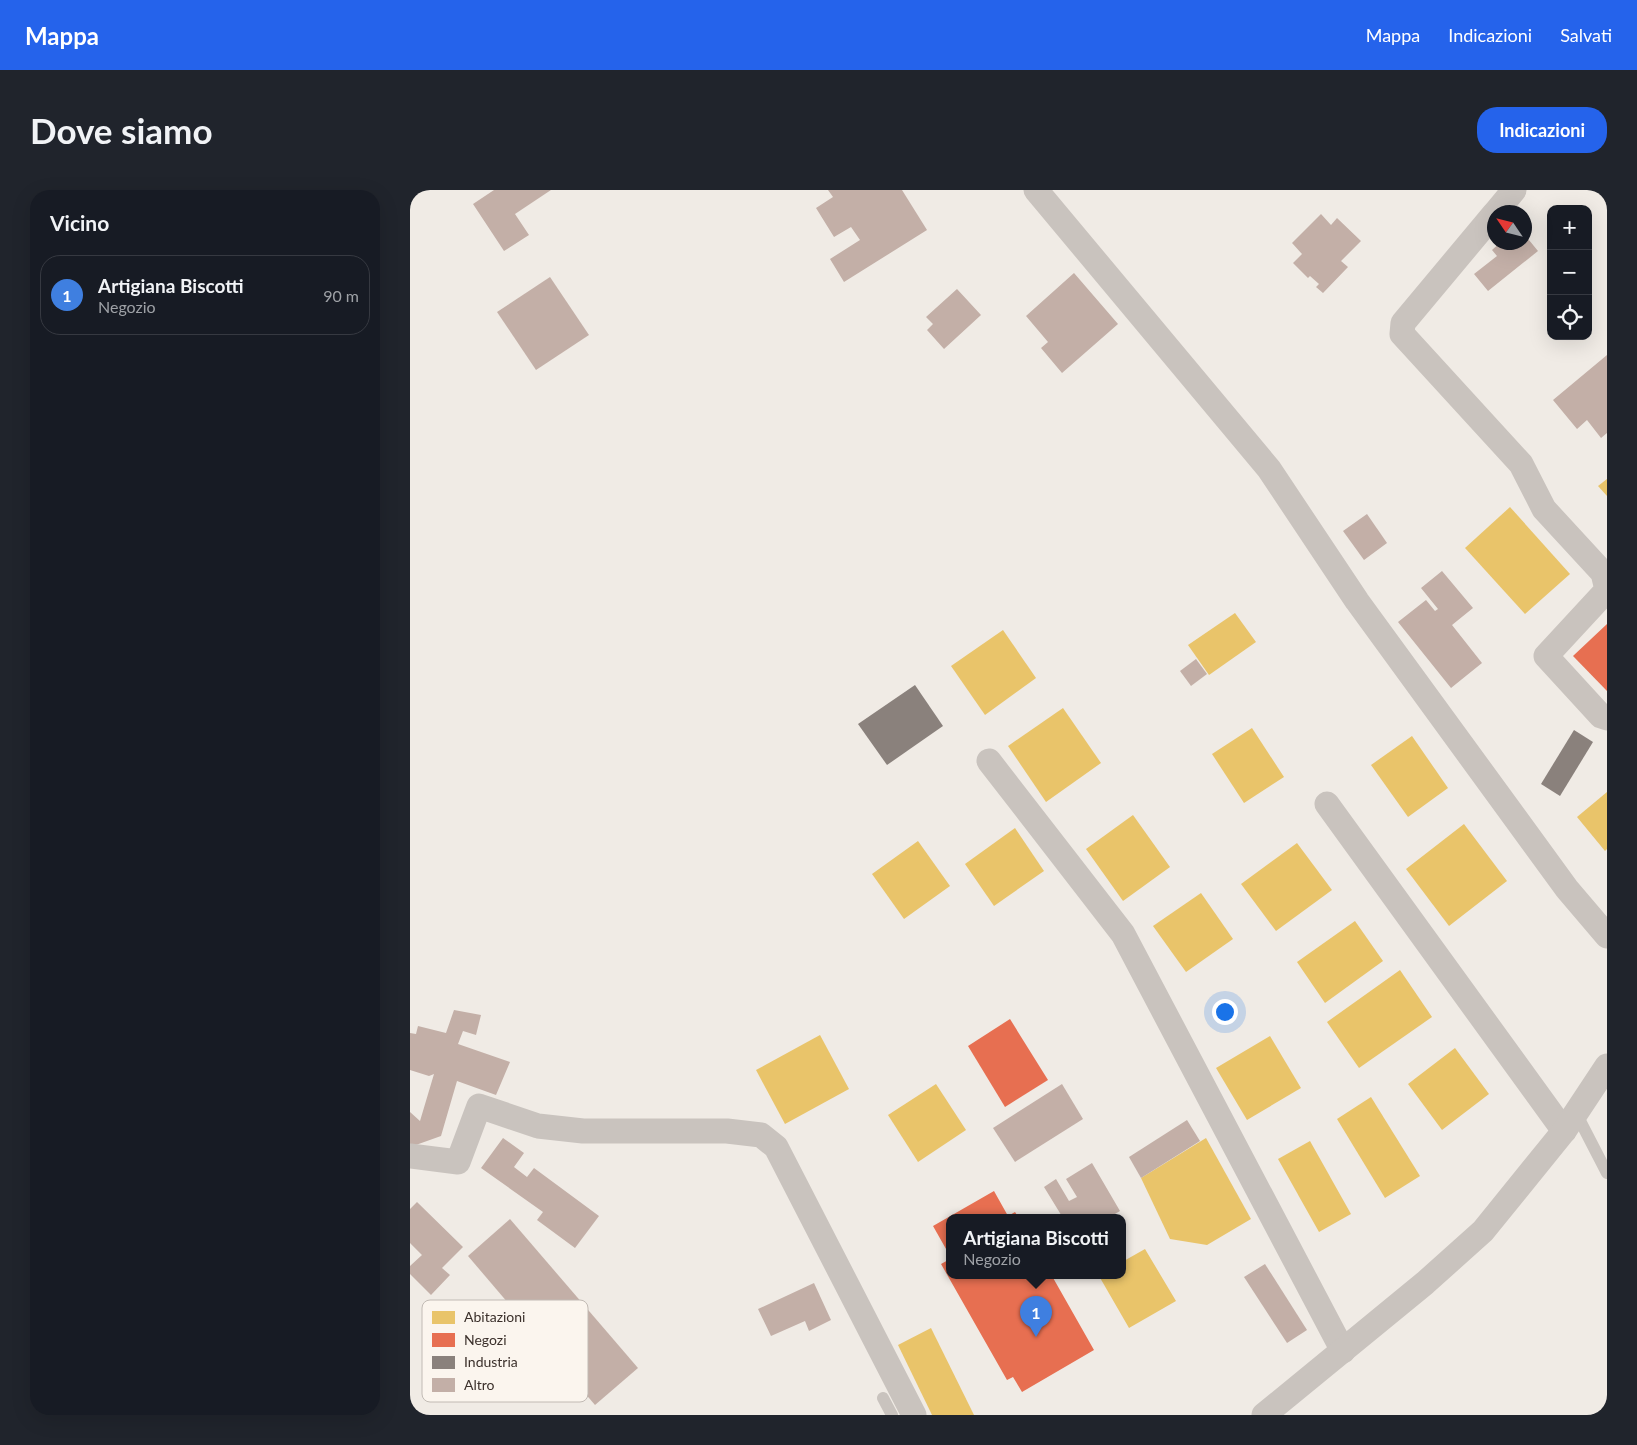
<!DOCTYPE html>
<html lang="it">
<head>
<meta charset="utf-8">
<style>
	:root { --surface:#171b24; --page:#20242c; --text:#f1f3f6; --muted:#9ea1a6; --line:#363941; --accent:#2563eb }
	body { margin:0; font-family:Lato,sans-serif; background:var(--page); color:var(--text) }
	.controls { position:absolute; right:15px; top:15px; display:grid; overflow:hidden; border-radius:10px; box-shadow:0 5px 20px #0002 }
	.controls button { width:45px; height:45px; display:grid; place-items:center; padding:0; border:0; border-bottom:1px solid var(--line); background:var(--surface); color:var(--text); font:25px sans-serif }
	.compass { position:absolute; left:1077px; top:15px; width:45px; height:45px; border-radius:50%; background:var(--surface); box-shadow:0 5px 20px #0002; rotate:305deg }
	.you { position:absolute; left:814px; top:821px; width:18px; height:18px; margin:-12px; border:4px solid #fff; border-radius:50%; background:#1a73e8; box-shadow:0 0 0 8px #1a73e833 }
	.badge { display:grid; place-items:center; width:32px; height:32px; border-radius:50%; background:var(--accent); color:#fff; font-size:16px; font-weight:700 }
	.pin { position:absolute; translate:-50% -41px; filter:drop-shadow(0 1px 2px #0008) }
	.pin::after { content:''; position:absolute; top:26px; width:18px; height:15px; background:inherit; clip-path:polygon(0 0,100% 0,50% 100%) }
	.popup { position:absolute; left:536px; top:1024px; width:180px; height:65px; box-sizing:border-box; display:grid; place-content:center; border-radius:10px; background:var(--surface); filter:drop-shadow(0 1px 4px #0005); font-size:16px; white-space:nowrap; color:var(--muted) }
	.popup b { font-size:19px; color:var(--text) }
	.popup::after { content:''; position:absolute; left:50%; top:100%; margin-left:-10px; border:10px solid transparent; border-top-color:var(--surface) }
	.list { margin:0; padding:0; list-style:none }
	h2 { display:flex; justify-content:space-between; align-items:center; height:65px; margin:0; padding:0 20px; font-size:21px }
	h2 small { font-size:16px; font-weight:400; color:var(--muted) }
	.list li { display:grid; grid-template-columns:32px 1fr auto; gap:15px; align-items:center; box-sizing:border-box; height:80px; margin:0 10px 10px; padding:0 10px; border:1px solid var(--line); border-radius:20px }
	.list b { display:block; font-size:19px; white-space:nowrap }
	.list p { margin:0; font-size:16px; white-space:nowrap; color:var(--muted) }
	.list em { font-size:16px; font-style:normal; color:var(--muted) }
	.icon { flex:none; width:28px; height:28px; fill:none; stroke:currentColor; stroke-width:2; stroke-linecap:round; stroke-linejoin:round }
	.map { position:relative; flex:none; width:1197px; height:1225px; overflow:hidden; border-radius:20px }
	header { display:flex; align-items:center; gap:30px; box-sizing:border-box; height:70px; padding:0 25px; background:var(--accent); color:#fff }
	header strong { font-size:24px }
	nav { display:flex; gap:28px; margin-inline-start:auto; font-size:18px }
	.intro { display:flex; align-items:center; justify-content:space-between; box-sizing:border-box; height:120px; padding:0 30px }
	h1 { margin:0; font-size:35px }
	.button { padding:12px 22px; border-radius:20px; background:var(--accent); color:#fff; font-size:18px; font-weight:700 }
	main { display:flex; gap:30px; padding:0 30px }
	aside { flex:1; background:var(--surface); border-radius:20px; box-shadow:0 5px 20px #0002 }
	.map>svg:first-child { display:block }
	.homes { fill:#e9c46a }
	.shops { fill:#e76f51 }
	.industry { fill:#8a817c }
	.building { fill:#c3afa7 }
	.lines { fill:none; stroke-linecap:round; stroke-linejoin:round }
	.lane { stroke:#c9c3be; stroke-width:12 }
	.street { stroke:#c9c3be; stroke-width:25 }
	.key { fill:#fbf5ee; stroke:#c1bab4; stroke-width:1 }
	.key-label { font-size:14px; fill:#3b302b }
</style>
</head>
<body>
<header>
<strong>Mappa</strong>
<nav><a>Mappa</a><a>Indicazioni</a><a>Salvati</a></nav>
</header>
<div class="intro"><h1>Dove siamo</h1><a class="button">Indicazioni</a></div>
<main>
<aside>
<h2>Vicino<small></small></h2>
<ul class="list">
<li><span class="badge" style="background:#3f7fe0">1</span><div><b>Artigiana Biscotti</b><p>Negozio</p></div><em>90 m</em></li>
</ul>
</aside>
<div class="map">
<svg width="1197" height="1225" viewBox="0 0 1197 1225">
	<rect width="100%" height="100%" fill="#f0ebe5"/>
	<!-- homes -->
	<g class="homes">
		<path d="M1197,289V306L1188,296Z"/>
		<path d="M1100,317L1160,384L1115,424L1055,358Z"/>
		<path d="M825,423L846,452L799,485L778,455Z"/>
		<path d="M593,440L626,488L575,525L541,476Z"/>
		<path d="M653,518L691,573L636,612L598,556Z"/>
		<path d="M842,538L874,587L834,613L802,564Z"/>
		<path d="M1002,546L1038,598L998,627L961,575Z"/>
		<path d="M1197,602V659L1195,661L1167,627Z"/>
		<path d="M723,625L760,677L713,711L676,659Z"/>
		<path d="M1054,634L1097,691L1039,736L996,679Z"/>
		<path d="M605,638L634,681L584,716L555,674Z"/>
		<path d="M508,651L540,696L494,729L462,684Z"/>
		<path d="M887,653L922,700L866,741L831,694Z"/>
		<path d="M791,703L823,749L776,782L743,736Z"/>
		<path d="M945,731L973,771L915,813L887,772Z"/>
		<path d="M990,780L1022,827L949,878L917,832Z"/>
		<path d="M410,845L439,899L375,934L346,880Z"/>
		<path d="M860,846L891,898L837,930L806,878Z"/>
		<path d="M1045,858L1079,904L1032,940L998,894Z"/>
		<path d="M526,894L556,940L508,972L478,925Z"/>
		<path d="M961,907L1010,986L975,1008L927,929Z"/>
		<path d="M796,948L841,1029L797,1055L760,1049L731,988Z"/>
		<path d="M900,951L941,1024L909,1042L868,969Z"/>
		<path d="M735,1059L766,1111L719,1138L689,1086H712V1072Z"/>
		<path d="M521,1138L564,1225H522L488,1155Z"/>
	</g>
	<!-- shops -->
	<g class="shops">
		<path d="M1197,434V501L1163,466Z"/>
		<path d="M600,829L638,890L595,917L558,856Z"/>
		<path d="M584,1001L598,1026L605,1022L609,1028H540V1066L523,1036Z"/>
		<path d="M540,1069V1086H642L684,1160L612,1202L603,1187L597,1190L531,1074Z"/>
	</g>
	<!-- industry -->
	<g class="industry">
		<path d="M505,495L533,536L477,575L448,534Z"/>
		<path d="M1164,540L1183,552L1150,606L1131,594Z"/>
	</g>
	<!-- building -->
	<g class="building">
		<path d="M84,0H141L105,24L119,45L94,61L63,14Z"/>
		<path d="M418,0H492L517,40L434,92L420,69L450,50L441,37L424,47L406,18L423,7Z"/>
		<path d="M911,24L921,35L927,28L951,51L931,71L938,77L913,103L906,97L909,94L900,86L898,88L883,73L892,64L882,53Z"/>
		<path d="M1114,44L1128,61L1078,101L1064,84L1087,66L1082,60L1091,52H1114Z"/>
		<path d="M664,83L708,134L652,183L631,158L638,152L616,126Z"/>
		<path d="M140,87L179,145L126,180L87,122Z"/>
		<path d="M547,99L571,125L534,159L517,140L523,134L516,127Z"/>
		<path d="M1197,165V243L1191,248L1177,230L1167,239L1143,210Z"/>
		<path d="M957,324L977,353L954,370L933,341Z"/>
		<path d="M1032,381L1063,418L1042,435L1072,473L1041,498L988,432L1016,410L1025,421L1028,419L1011,398Z"/>
		<path d="M786,469L797,484L781,496L770,481Z"/>
		<path d="M44,820L71,825L66,845L53,841L48,854L100,872L86,905L47,891L31,946L3,956L0,954V922L10,931L24,884L19,886L0,880V843L6,844L8,836L36,843Z"/>
		<path d="M652,894L673,929L605,972L583,938Z"/>
		<path d="M777,930L790,951L731,988L719,967Z"/>
		<path d="M93,948L114,963L104,977L117,987L124,978L189,1026L165,1058L127,1030L133,1022L71,978Z"/>
		<path d="M682,973L710,1021L698,1028H653L634,997L646,989L659,1011L667,1007L656,989Z"/>
		<path d="M7,1012L53,1057L32,1078L40,1085L21,1105L0,1084V1076L12,1065L0,1053V1019Z"/>
		<path d="M100,1029L228,1178L185,1215L58,1066Z"/>
		<path d="M855,1074L897,1140L877,1153L834,1087Z"/>
		<path d="M404,1093L421,1130L399,1141L395,1131L361,1146L348,1119Z"/>
	</g>
	<g class="lines">
		<!-- lane -->
		<g class="lane">
			<path d="M1166,923L1197,983"/>
			<path d="M473,1208L482,1225"/>
		</g>
		<!-- street -->
		<g class="street">
			<path d="M626,0L859,279L947,411L1157,699L1197,746"/>
			<path d="M1086,22L1104,0"/>
			<path d="M1084,24L993,133L992,144L1111,274L1134,319L1193,383L1197,400L1136,466L1191,526L1197,528"/>
			<path d="M579,571L713,744L933,1161"/>
			<path d="M917,614L1154,941"/>
			<path d="M0,966L48,972L69,916L128,936L173,941H317L351,945L366,957L504,1225"/>
			<path d="M854,1225L1015,1093L1073,1041L1154,941L1197,876"/>
		</g>
	</g>
	<!-- legend -->
	<rect x="12" y="1110" width="166" height="102" rx="8" class="key"/>
	<rect x="22" y="1121" width="23" height="13" fill="#e9c46a"/>
	<rect x="22" y="1143" width="23" height="14" fill="#e76f51"/>
	<rect x="22" y="1166" width="23" height="13" fill="#8a817c"/>
	<rect x="22" y="1188" width="23" height="14" fill="#c3afa7"/>
	<g class="key-label">
		<text x="54" y="1132">Abitazioni</text>
		<text x="54" y="1155">Negozi</text>
		<text x="54" y="1177">Industria</text>
		<text x="54" y="1200">Altro</text>
	</g>
</svg>
<div class="controls">
<button>+</button>
<button>−</button>
<button><svg class="icon" aria-label="locate" viewBox="0 0 24 24"><circle cx="12" cy="12" r="6"/><path d="M12 2v4M12 18v4M2 12h4M18 12h4"/></svg></button>
</div>
<svg class="compass" viewBox="-18 -18 36 36"><path d="M0-13l5 13h-10z" fill="#e53935"/><path d="M0 13l5-13h-10z" fill="#9ea1a6"/></svg>
<div class="you"></div>
<div class="pin badge" style="left:626px;top:1147px;background:#3f7fe0">1</div>
<div class="popup"><b>Artigiana Biscotti</b>Negozio</div>
</div>
</main>
</body>
</html>
